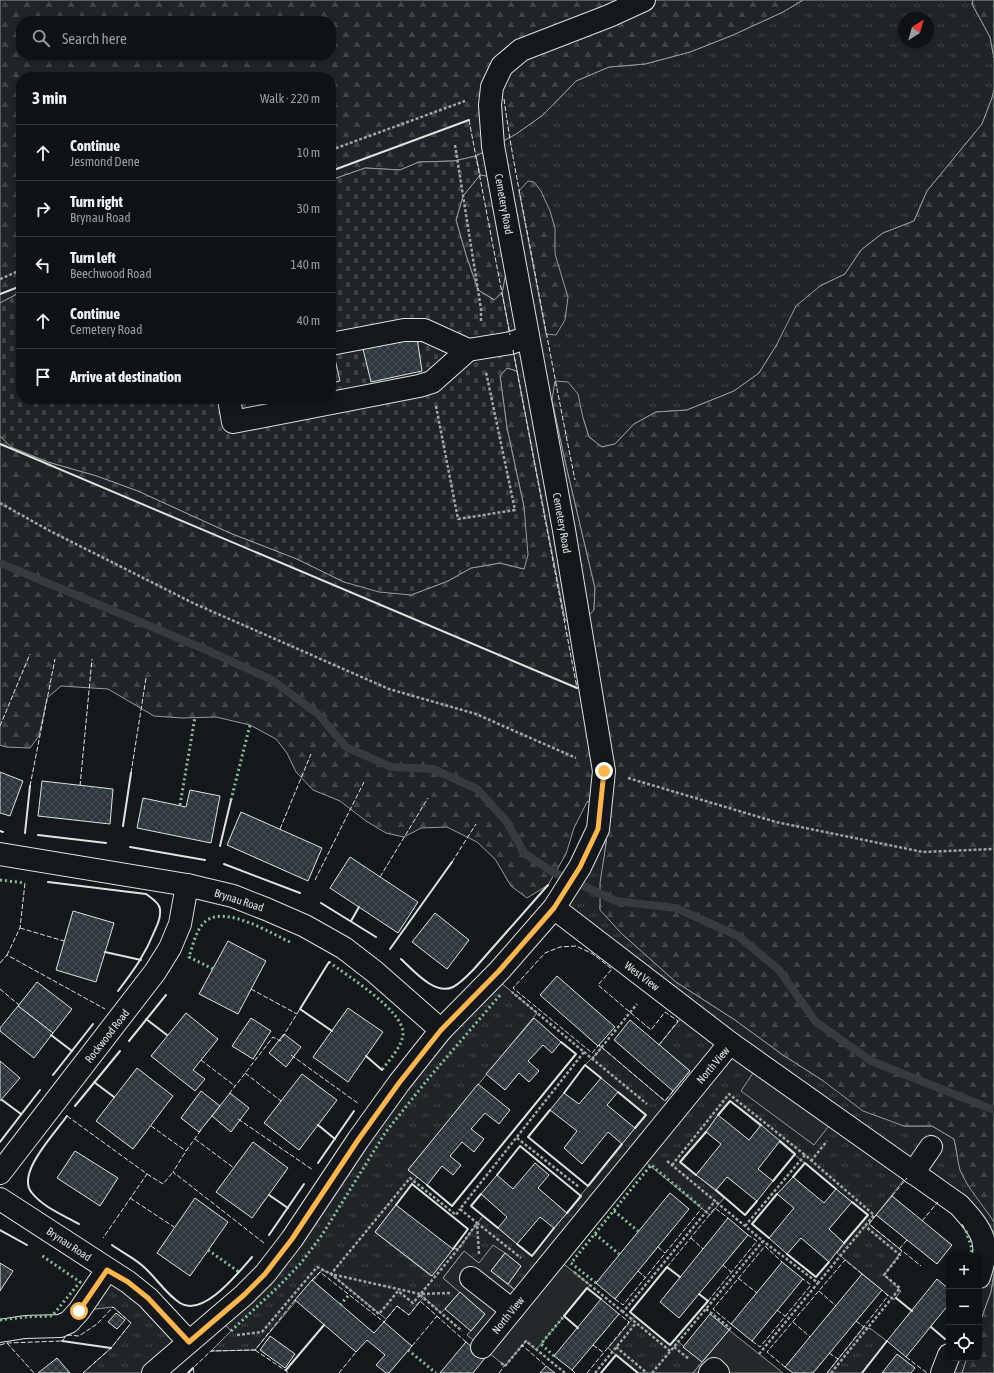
<!DOCTYPE html>
<html lang="en">
<head>
<meta charset="utf-8">
<style>
	:root { --surface:#0f1215; --page:#1d2022; --text:#f1f3f6; --muted:#9b9ea0; --line:#2f3234 }
	body { margin:0; font-family:"Asap Condensed",sans-serif; background:var(--page); color:var(--text) }
	.controls { position:absolute; right:12px; bottom:12px; display:grid; overflow:hidden; border-radius:8px; box-shadow:0 2px 6px #0003 }
	.controls button { width:36px; height:36px; display:grid; place-items:center; padding:0; border:0; border-bottom:1px solid var(--line); background:var(--surface); color:var(--text); font:20px sans-serif }
	.compass { position:absolute; left:898px; top:12px; width:36px; height:36px; border-radius:50%; background:var(--surface); box-shadow:0 2px 6px #0003; rotate:37deg }
	.stop { position:absolute; width:12px; height:12px; margin:-9px; border:3px solid #ffb74d; border-radius:50%; background:#fff }
	.stop.end { background:#ffb74d; border-color:#fff; box-shadow:0 1px 4px #0008 }
	.list { margin:0; padding:0; list-style:none }
	h2 { display:flex; justify-content:space-between; align-items:center; height:52px; margin:0; padding:0 16px; font-size:17px }
	h2 small { font-size:13px; font-weight:400; color:var(--muted) }
	.list li { display:grid; grid-template-columns:26px 1fr auto; gap:12px; align-items:center; box-sizing:border-box; height:56px; padding:0 16px; border-top:1px solid var(--line) }
	.list b { display:block; font-size:15px; white-space:nowrap }
	.list p { margin:0; font-size:13px; white-space:nowrap; color:var(--muted) }
	.list em { font-size:13px; font-style:normal; color:var(--muted) }
	.icon { flex:none; width:22px; height:22px; fill:none; stroke:currentColor; stroke-width:2; stroke-linecap:round; stroke-linejoin:round }
	.map { position:relative; flex:none; width:994px; height:1373px; overflow:hidden }
	.search { position:absolute; background:var(--surface); box-shadow:0 2px 6px #0003; left:16px; top:16px; width:320px; height:44px; display:flex; align-items:center; gap:10px; box-sizing:border-box; padding:0 14px; border-radius:16px; color:var(--muted); font-size:15px }
	.panel { position:absolute; background:var(--surface); box-shadow:0 2px 6px #0003; left:16px; top:72px; width:320px; height:332px; border-radius:16px }
	.map>svg:first-child { display:block }
	.grass { fill:url(#grass-tufts); stroke:#939e99; fill-rule:evenodd }
	.forest { fill:url(#forest-firs); stroke:#939e99; fill-rule:evenodd }
	.cemetery { fill:url(#cemetery-stones); stroke:#939e99 }
	.parking { fill:#24282b; stroke:#939e99 }
	.lines { fill:none; stroke-linecap:round; stroke-linejoin:round }
	.stream { stroke:#363b3e; stroke-width:8 }
	.building { fill:url(#building-cross-hatch); stroke:#d8e6dc }
	.minor-casing { stroke:#d8e6dc; stroke-width:24 }
	.path { stroke:#9da8a2; stroke-width:2.5; stroke-dasharray:3 2; stroke-linecap:butt }
	.minor { stroke:#14181c; stroke-width:22 }
	.hedge { stroke:#8ac095; stroke-width:3; stroke-dasharray:2 3; stroke-linecap:butt }
	.fence { stroke:#d8e6dc; stroke-width:1; stroke-dasharray:5 2; stroke-linecap:butt }
	.wall { stroke:#d8e6dc; stroke-width:2 }
	.route { stroke:#ffb74d; stroke-width:5 }
	.labels { text-anchor:middle; dominant-baseline:central; stroke-width:3; stroke-linejoin:round; paint-order:stroke }
	.street-label { font-size:11px; fill:#d8e6dc; stroke:#14181c }
</style>
</head>
<body>
<div class="map">
<svg width="994" height="1373" viewBox="0 0 994 1373">
	<defs>
		<pattern id="grass-tufts" width="24" height="20" patternUnits="userSpaceOnUse"><rect width="24" height="20" fill="#202428"/><path d="M3 7l-1-3M5 7V3M7 7l1-3M15 17l-1-3M17 17v-4M19 17l1-3" fill="none" stroke="#404447"/></pattern>
		<pattern id="forest-firs" width="22" height="20" patternUnits="userSpaceOnUse"><rect width="22" height="20" fill="#202428"/><path d="M5 1l3.5 6h-7zM16 11l3.5 6h-7z" fill="#404447"/></pattern>
		<pattern id="cemetery-stones" width="16" height="16" patternUnits="userSpaceOnUse"><rect width="16" height="16" fill="#202428"/><path d="M2 7V4a2 2 0 0 1 4 0v3zM10 15v-3a2 2 0 0 1 4 0v3z" fill="#404447"/></pattern>
		<pattern id="building-cross-hatch" width="8" height="8" patternUnits="userSpaceOnUse"><rect width="8" height="8" fill="#2c363c"/><path d="M0 0l8 8M0 8l8-8" fill="none" stroke="#4a5358"/></pattern>
	</defs>
	<rect width="100%" height="100%" fill="#14181c"/>
	<!-- grass -->
	<g class="grass">
		<path d="M803,0H973L972,4L990,37L994,58V90L992,98L982,124L927,191L914,221L883,233L861,250L845,274L820,286L776,346L759,373L734,391L687,410L656,412L634,424L615,444L602,447L589,437L583,418L552,400L566,465L595,588L594,610L579,625L565,620L502,293L508,262L491,177L480,175L476,156L516,134L543,115L576,81L609,67L645,64L690,52L733,35L783,12ZM904,18H928V42H904Z"/>
		<path d="M609,809L600,909L621,933L676,982L735,1020L783,1055L822,1080L904,1126H932L954,1139L960,1169L972,1190L985,1207L994,1222V1274L991,1292L979,1325V1277L976,1224L906,1177L869,1224L902,1251L884,1275L901,1291L894,1300L837,1253L867,1215L730,1101L681,1162L724,1198L710,1215L638,1156L523,1296L508,1284L521,1266L505,1253L479,1263L463,1252L443,1278L460,1292L441,1313L424,1297L409,1315L397,1306L386,1319L331,1274L322,1270L255,1350L211,1351L231,1331L218,1317L494,977L537,1013L408,1170L417,1177L375,1232L431,1276L453,1249L459,1248L483,1216L532,1256L645,1115L585,1065L601,1049L599,1045L665,1101L690,1071L659,1045L687,1011L554,908Z"/>
		<path d="M107,1270L189,1342L163,1373H83L111,1348L131,1323L113,1307L79,1311Z"/>
		<path d="M635,1316L670,1345L675,1339L702,1362L693,1373H638L608,1348Z"/>
		<path d="M864,1327L871,1329L887,1341L862,1373H827Z"/>
		<path d="M949,1358H967L962,1373H942Z"/>
	</g>
	<!-- forest -->
	<g class="forest">
		<path d="M0,0H803L783,12L733,35L690,52L645,64L609,67L576,81L543,115L516,134L476,156L454,161L419,162L400,170L365,168L331,180V77H21V292L0,303ZM21,21H331V55H21Z"/>
		<path d="M973,0H994V58L990,37L972,4Z"/>
		<path d="M994,90V1222C983,1205 968,1189 960,1170C957,1160 957,1149 954,1139L932,1126H904L863,1111L822,1080L783,1055L735,1020L676,982L621,933L600,910V883L606,844L609,809L601,797L587,802L574,828L566,854L548,885L527,898L511,886L495,859L477,842L447,827L421,828L404,837L386,833L366,821L340,801L313,790L296,772L287,753L276,739L250,725L216,717L182,718L154,716L108,689L61,686L47,698L39,736L30,748L6,747L0,745V436L11,447L48,462L97,476L138,491L230,533L297,559L344,582L411,595L448,581L471,568L500,563L524,569V507L507,428L500,376L507,368L517,371L565,620L579,625L594,610L595,588L566,465L552,400L555,381L568,382L578,394L583,418L589,437L602,447L615,444L634,424L656,412L687,410L734,391L759,373L776,346L796,306L820,286L845,274L861,250L883,233L914,221L927,191L982,124L992,98Z"/>
		<path d="M480,175L491,177L508,262L502,293L495,300L478,290L466,255L456,220L463,196Z"/>
		<path d="M528,181L534,182L541,191L550,211L555,228V254L568,297L565,320L556,335L546,334L519,191Z"/>
		<path d="M994,1274V1373H962L967,1358H979V1325L991,1292Z"/>
	</g>
	<!-- cemetery -->
	<path class="cemetery" d="M476,156L480,175L463,196L456,220L466,255L478,290L494,300L502,293L517,371L507,368L500,376L507,428L524,507L528,555L524,569L500,563L471,568L448,581L411,595L379,592L344,582L297,559L230,533L138,491L97,476L48,462L11,447L0,436V303L21,292V399H331V180L365,168L400,170L419,162L454,161Z"/>
	<!-- parking -->
	<g class="parking">
		<path d="M759,1064L835,1118L814,1145L741,1091Z"/>
		<path d="M493,1245L505,1253L491,1271L522,1296L555,1257L590,1285L536,1350L526,1341L505,1366L467,1335L485,1314L443,1278L464,1251L479,1263Z"/>
		<path d="M729,1330L783,1373H693Z"/>
	</g>
	<g class="lines">
		<!-- stream -->
		<path class="stream" d="M0,563L209,651L272,680L318,714L346,747L391,767L433,769L477,789L507,822L524,853L551,871L616,901L676,908L738,936L779,970L816,1022L871,1061L994,1110"/>
	</g>
	<!-- building -->
	<g class="building">
		<path d="M417,338L422,371L371,382L363,349Z"/>
		<path d="M331,359H335L340,381L331,383Z"/>
		<path d="M0,772L23,781L10,816L0,813Z"/>
		<path d="M42,781L113,789L110,824L38,816Z"/>
		<path d="M190,790L220,796L211,843L137,828L143,798L186,807Z"/>
		<path d="M241,812L322,848L308,881L227,845Z"/>
		<path d="M350,857L418,902L398,933L330,888Z"/>
		<path d="M73,911L114,923L96,982L56,970Z"/>
		<path d="M435,913L469,940L447,969L412,942Z"/>
		<path d="M228,941L266,961L238,1014L199,994Z"/>
		<path d="M557,976L615,1027L598,1046L540,995Z"/>
		<path d="M37,982L72,1009L53,1033L18,1006Z"/>
		<path d="M18,1006L53,1033L34,1058L0,1031V1028Z"/>
		<path d="M348,1008L383,1032L348,1082L313,1057Z"/>
		<path d="M186,1013L218,1039L193,1070L205,1079L195,1091L151,1056Z"/>
		<path d="M251,1018L271,1031L253,1059L232,1046Z"/>
		<path d="M534,1018L561,1042L552,1053L543,1045L528,1061L539,1071L529,1082L519,1073L505,1090L486,1074Z"/>
		<path d="M630,1020L690,1071L673,1091L614,1040Z"/>
		<path d="M284,1034L301,1047L286,1067L269,1053Z"/>
		<path d="M0,1061L20,1078L0,1101Z"/>
		<path d="M137,1068L173,1096L133,1149L96,1121Z"/>
		<path d="M302,1074L337,1100L299,1150L264,1123Z"/>
		<path d="M601,1078L618,1092L607,1105L635,1128L622,1144L608,1132L582,1164L564,1148L577,1131L550,1110L564,1093L579,1104Z"/>
		<path d="M478,1084L510,1110L499,1124L485,1113L471,1129L484,1139L474,1152L462,1142L450,1156L461,1165L453,1175L442,1166L427,1185L408,1170Z"/>
		<path d="M201,1091L220,1106L199,1132L181,1118Z"/>
		<path d="M230,1093L249,1108L231,1132L212,1116Z"/>
		<path d="M718,1115L749,1140L761,1125L780,1141L758,1169L773,1181L757,1201L727,1177L716,1190L696,1175L721,1144L706,1132Z"/>
		<path d="M253,1142L288,1168L252,1218L216,1192Z"/>
		<path d="M75,1151L118,1178L100,1206L57,1178Z"/>
		<path d="M535,1163L549,1175L538,1188L567,1213L554,1228L540,1217L517,1244L498,1228L507,1217L481,1194L497,1175L513,1189Z"/>
		<path d="M793,1177L824,1203L836,1189L852,1202L829,1229L844,1243L829,1262L801,1238L787,1254L769,1238L794,1208L777,1194Z"/>
		<path d="M670,1193L689,1209L615,1299L596,1283Z"/>
		<path d="M892,1196L952,1245L937,1264L876,1215Z"/>
		<path d="M195,1198L228,1222L190,1276L157,1253Z"/>
		<path d="M396,1205L453,1249L432,1276L375,1232Z"/>
		<path d="M728,1218L748,1235L679,1318L660,1302Z"/>
		<path d="M505,1253L521,1266L508,1284L491,1271Z"/>
		<path d="M782,1262L803,1279L752,1341L731,1324Z"/>
		<path d="M0,1263L13,1271L0,1291Z"/>
		<path d="M862,1274L882,1290L813,1373H793L785,1367Z"/>
		<path d="M937,1279L949,1289V1304L906,1357L887,1341Z"/>
		<path d="M312,1280L374,1333L384,1322L412,1346L389,1373H386L376,1365L385,1355L367,1340L356,1352L295,1300Z"/>
		<path d="M460,1292L485,1314L471,1331L445,1309Z"/>
		<path d="M601,1299L619,1314L572,1370L554,1356Z"/>
		<path d="M116,1313L125,1320L117,1329L108,1322Z"/>
		<path d="M710,1314L729,1330L702,1362L683,1347Z"/>
		<path d="M270,1336L295,1354L285,1368L260,1350Z"/>
		<path d="M466,1342L485,1358L473,1373H440Z"/>
		<path d="M897,1354L915,1368L911,1373H882Z"/>
		<path d="M57,1358L70,1373H38Z"/>
		<path d="M546,1366L555,1373H540Z"/>
	</g>
	<g class="lines">
		<!-- minor casing -->
		<g class="minor-casing">
			<g id="minor">
				<path d="M331,344L404,330H424L468,350"/>
				<path d="M229,399L233,422L419,386L432,382L468,350L511,343L528,337"/>
				<path d="M0,854L187,885L233,896L266,909L305,926L344,948L375,972L441,1030"/>
				<path d="M554,908L730,1043L959,1205C983,1231 991,1242 979,1277"/>
				<path d="M0,1173L155,972L170,948L180,924L187,885"/>
				<path d="M913,1173L931,1147"/>
				<path d="M0,1199L128,1282L148,1298L189,1342"/>
				<path d="M471,1278L512,1310"/>
				<path d="M0,1331L25,1327L60,1326L69,1322L79,1311L107,1270"/>
				<path d="M482,1347L730,1043"/>
				<path d="M153,1373L244,1295L265,1274L292,1239L358,1140L399,1083L441,1030L499,971L554,908L580,867L598,829L604,771L564,530L493,146L490,105L492,87L502,66L521,50L609,16L644,0"/>
				<path d="M710,1373L714,1369L718,1373"/>
				<path d="M942,1373L949,1355"/>
			</g>
		</g>
		<!-- path -->
		<g class="path">
			<path d="M455,145L481,309V323"/>
			<path d="M331,150L465,101"/>
			<path d="M0,279L21,270"/>
			<path d="M436,406L458,519L515,510L486,372"/>
			<path d="M0,503L50,531L193,603L389,689L476,714L576,758"/>
			<path d="M628,778L776,822L923,852L994,849"/>
			<path d="M584,1052L647,1104"/>
			<path d="M592,1059L637,1004"/>
			<path d="M517,1138L579,1187"/>
			<path d="M667,1161L715,1201L623,1312L670,1351"/>
			<path d="M811,1161L827,1141"/>
			<path d="M672,1165L729,1094L805,1155"/>
			<path d="M745,1226L805,1155L874,1215L818,1283"/>
			<path d="M479,1254L477,1223L460,1209L584,1052L512,992"/>
			<path d="M574,1272L623,1312"/>
			<path d="M450,1293L420,1294L331,1274L410,1178L456,1215L460,1209"/>
			<path d="M420,1295L462,1331"/>
			<path d="M706,1309L730,1328L729,1330"/>
			<path d="M237,1335L262,1332L317,1267L331,1274L379,1314L398,1291L413,1303L459,1248L477,1223L521,1258"/>
			<path d="M616,1347L647,1373"/>
			<path d="M674,1347L689,1359"/>
			<path d="M759,1354L818,1283L763,1241"/>
			<path d="M501,1363L505,1366L526,1341L565,1373"/>
			<path d="M595,1373L636,1323"/>
			<path d="M652,1373L763,1241L715,1201"/>
			<path d="M831,1373L900,1288L884,1275L900,1255L865,1226"/>
		</g>
		<!-- minor -->
		<use href="#minor" class="minor"/>
		<!-- hedge -->
		<g class="hedge">
			<path d="M231,800L250,725"/>
			<path d="M180,805L195,717"/>
			<path d="M0,880L25,883"/>
			<path d="M329,962C346,975 403,1010 403,1033C403,1046 389,1060 382,1070"/>
			<path d="M213,969L189,957C193,945 196,929 206,921C226,905 272,934 292,943"/>
			<path d="M614,1211L638,1231"/>
			<path d="M966,1231L972,1249L971,1256"/>
			<path d="M595,1234L619,1254"/>
			<path d="M208,1250L239,1272"/>
			<path d="M596,1283L571,1263L651,1165L702,1208"/>
			<path d="M340,1305L349,1295"/>
			<path d="M0,1320L24,1317L52,1316L80,1282L41,1255"/>
			<path d="M231,1331L280,1285L301,1263L322,1235L385,1133L428,1079L501,994"/>
			<path d="M408,1350L436,1373"/>
			<path d="M554,1356L541,1344L564,1316"/>
		</g>
		<!-- fence -->
		<g class="fence">
			<path d="M504,99C511,152 522,204 532,257C546,331 560,406 575,480"/>
			<path d="M469,120L510,335"/>
			<path d="M513,350L577,688"/>
			<path d="M0,726L30,654"/>
			<path d="M131,773L146,678"/>
			<path d="M30,786L55,659"/>
			<path d="M80,786L92,659"/>
			<path d="M280,829L311,754"/>
			<path d="M452,862L476,824"/>
			<path d="M380,877L428,798"/>
			<path d="M315,880L364,782"/>
			<path d="M20,928L64,941"/>
			<path d="M7,955L20,928L25,883"/>
			<path d="M0,963L7,955L105,1009"/>
			<path d="M0,989L19,1005"/>
			<path d="M251,989L297,1014"/>
			<path d="M659,1045L678,1021L665,1012L651,1030L598,985L612,969L593,954L576,946L560,947L545,953L513,988L592,1053L599,1045L665,1101L673,1091"/>
			<path d="M291,1055L359,1104"/>
			<path d="M201,1060L235,1086"/>
			<path d="M245,1073L281,1101"/>
			<path d="M229,1094L273,1037L280,1041L300,1009"/>
			<path d="M67,1116L147,1174L103,1238"/>
			<path d="M238,1119L313,1170"/>
			<path d="M151,1126L186,1151"/>
			<path d="M201,1130L186,1151L173,1172L264,1243"/>
			<path d="M195,1139L234,1168"/>
			<path d="M147,1174L163,1184L173,1172"/>
			<path d="M892,1196L907,1178"/>
			<path d="M130,1198L174,1227"/>
			<path d="M876,1215L869,1224L921,1266"/>
			<path d="M922,1221L938,1202"/>
			<path d="M962,1224L966,1231"/>
			<path d="M691,1238L703,1249"/>
			<path d="M658,1247L665,1253"/>
			<path d="M899,1249L907,1240"/>
			<path d="M723,1265L731,1272"/>
			<path d="M667,1267L715,1208L728,1218"/>
			<path d="M638,1271L646,1278"/>
			<path d="M738,1278L757,1293"/>
			<path d="M312,1280L320,1272L384,1322L397,1306L409,1315L420,1301L466,1342"/>
			<path d="M819,1291L836,1306"/>
			<path d="M615,1299L623,1305L702,1208"/>
			<path d="M708,1301L757,1241L748,1235"/>
			<path d="M777,1310L785,1316"/>
			<path d="M856,1321L864,1327"/>
			<path d="M793,1322L810,1337"/>
			<path d="M731,1324L713,1309L765,1246L782,1262"/>
			<path d="M752,1341L760,1347L811,1285L803,1279"/>
			<path d="M7,1343L34,1373"/>
			<path d="M0,1345L7,1343L62,1341L67,1335L79,1336L97,1324L113,1307L131,1323L111,1348L83,1373"/>
			<path d="M593,1345L604,1353"/>
			<path d="M412,1346L437,1316"/>
			<path d="M521,1347L522,1345L546,1366"/>
			<path d="M255,1350L289,1373"/>
			<path d="M829,1353L838,1359"/>
			<path d="M906,1357L927,1373"/>
			<path d="M785,1367L767,1352L845,1260L862,1274"/>
			<path d="M572,1370L575,1373"/>
			<path d="M194,1373L193,1368L211,1351L255,1350L295,1300"/>
			<path d="M339,1373L356,1352"/>
			<path d="M499,1373L505,1365"/>
			<path d="M587,1373L629,1322L619,1314"/>
			<path d="M827,1373L888,1296L882,1290"/>
		</g>
		<!-- wall -->
		<g class="wall">
			<path d="M331,171L469,120"/>
			<path d="M0,294L21,286"/>
			<path d="M0,444L577,688"/>
			<path d="M123,826L131,773"/>
			<path d="M0,831L3,832"/>
			<path d="M25,833L30,786"/>
			<path d="M38,835L106,843"/>
			<path d="M220,846L231,800"/>
			<path d="M130,847L205,860"/>
			<path d="M224,864L300,893"/>
			<path d="M48,882L146,894C151,898 159,902 160,909C161,916 158,924 155,930C145,955 134,970 118,991"/>
			<path d="M321,903L376,937"/>
			<path d="M351,921L359,907"/>
			<path d="M390,949L452,862"/>
			<path d="M105,952L141,960"/>
			<path d="M401,959C413,970 435,996 453,987C461,983 468,975 474,969L548,885"/>
			<path d="M329,962L300,1009L332,1031"/>
			<path d="M146,1019L167,1035"/>
			<path d="M51,1035L72,1051"/>
			<path d="M129,1041L166,995"/>
			<path d="M366,1056L382,1070"/>
			<path d="M53,1075L93,1024"/>
			<path d="M94,1082L114,1097"/>
			<path d="M618,1092L646,1115L635,1128"/>
			<path d="M564,1093L585,1065L601,1078"/>
			<path d="M2,1100L21,1114"/>
			<path d="M75,1106L120,1051"/>
			<path d="M550,1110L528,1137L588,1186L622,1144"/>
			<path d="M718,1115L730,1101L761,1125"/>
			<path d="M67,1116C56,1132 15,1174 32,1193C43,1207 63,1215 79,1224"/>
			<path d="M318,1125L335,1139"/>
			<path d="M0,1142L40,1090"/>
			<path d="M318,1163L354,1111"/>
			<path d="M497,1175L520,1146L581,1196L567,1213"/>
			<path d="M696,1175L680,1162L706,1132"/>
			<path d="M793,1177L805,1163L836,1189"/>
			<path d="M773,1181L795,1154L780,1141"/>
			<path d="M427,1185L452,1206L576,1054L561,1042"/>
			<path d="M716,1190L745,1215L757,1201"/>
			<path d="M481,1194L471,1206L498,1228"/>
			<path d="M269,1195L288,1208"/>
			<path d="M396,1205L412,1184L468,1229L453,1249"/>
			<path d="M0,1230L27,1245"/>
			<path d="M269,1235L304,1184"/>
			<path d="M769,1238L752,1224L777,1194"/>
			<path d="M844,1243L868,1215L852,1202"/>
			<path d="M517,1244L532,1256L554,1228"/>
			<path d="M112,1245C123,1253 136,1259 145,1268C157,1279 166,1294 180,1303C203,1318 238,1273 252,1257"/>
			<path d="M787,1254L816,1277L829,1262"/>
			<path d="M680,1277L667,1267L630,1312L670,1345L708,1301L699,1294"/>
			<path d="M896,1298L912,1311"/>
			<path d="M931,1327L945,1339"/>
			<path d="M578,1328L564,1316L587,1288L601,1299"/>
			<path d="M62,1341L111,1348"/>
			<path d="M286,1370L324,1325"/>
			<path d="M188,1373L193,1368"/>
			<path d="M601,1373L616,1355L638,1373"/>
			<path d="M862,1373L887,1341"/>
		</g>
	</g>
	<g class="lines">
		<!-- route -->
		<path class="route" d="M79,1311L107,1270L128,1282L148,1298L189,1342L244,1295L265,1274L292,1239L358,1140L399,1083L441,1030L499,971L554,908L580,867L598,829L604,771"/>
	</g>
	<g class="labels">
		<!-- street labels -->
		<g class="street-label">
			<text transform="translate(504 204) rotate(80)">Cemetery Road</text>
			<text transform="translate(562 523) rotate(80)">Cemetery Road</text>
			<text transform="translate(239 900) rotate(18)">Brynau Road</text>
			<text transform="translate(642 976) rotate(37)">West View</text>
			<text transform="translate(107 1036) rotate(-52)">Rockwood Road</text>
			<text transform="translate(713 1065) rotate(-50)">North View</text>
			<text transform="translate(69 1244) rotate(34)">Brynau Road</text>
			<text transform="translate(508 1315) rotate(-51)">North View</text>
		</g>
	</g>
</svg>
<div class="controls">
<button>+</button>
<button>−</button>
<button><svg class="icon" aria-label="locate" viewBox="0 0 24 24"><circle cx="12" cy="12" r="6"/><path d="M12 2v4M12 18v4M2 12h4M18 12h4"/></svg></button>
</div>
<svg class="compass" viewBox="-18 -18 36 36"><path d="M0-13l5 13h-10z" fill="#e53935"/><path d="M0 13l5-13h-10z" fill="#9b9ea0"/></svg>
<div class="stop" style="left:79px;top:1311px"></div>
<div class="stop end" style="left:604px;top:771px"></div>
<div class="search"><svg class="icon" aria-label="search" viewBox="0 0 24 24"><circle cx="10" cy="10" r="6"/><path d="M15 15l6 6"/></svg>Search here</div>
<section class="panel">
<h2>3 min<small>Walk · 220 m</small></h2>
<ul class="list">
<li><svg class="icon" aria-label="ahead" viewBox="0 0 24 24"><path d="M12 20V5M6 11l6-6 6 6"/></svg><div><b>Continue</b><p>Jesmond Dene</p></div><em>10 m</em></li>
<li><svg class="icon" aria-label="right" viewBox="0 0 24 24"><path d="M7 20v-9h11M14 6l5 5-5 5"/></svg><div><b>Turn right</b><p>Brynau Road</p></div><em>30 m</em></li>
<li><svg class="icon" aria-label="left" viewBox="0 0 24 24"><path d="M17 20v-9H6M10 6l-5 5 5 5"/></svg><div><b>Turn left</b><p>Beechwood Road</p></div><em>140 m</em></li>
<li><svg class="icon" aria-label="ahead" viewBox="0 0 24 24"><path d="M12 20V5M6 11l6-6 6 6"/></svg><div><b>Continue</b><p>Cemetery Road</p></div><em>40 m</em></li>
<li><svg class="icon" aria-label="arrive" viewBox="0 0 24 24"><path d="M6 21V4h12l-3 4 3 4H6"/></svg><div><b>Arrive at destination</b></div></li>
</ul>
</section>
</div>
</body>
</html>
